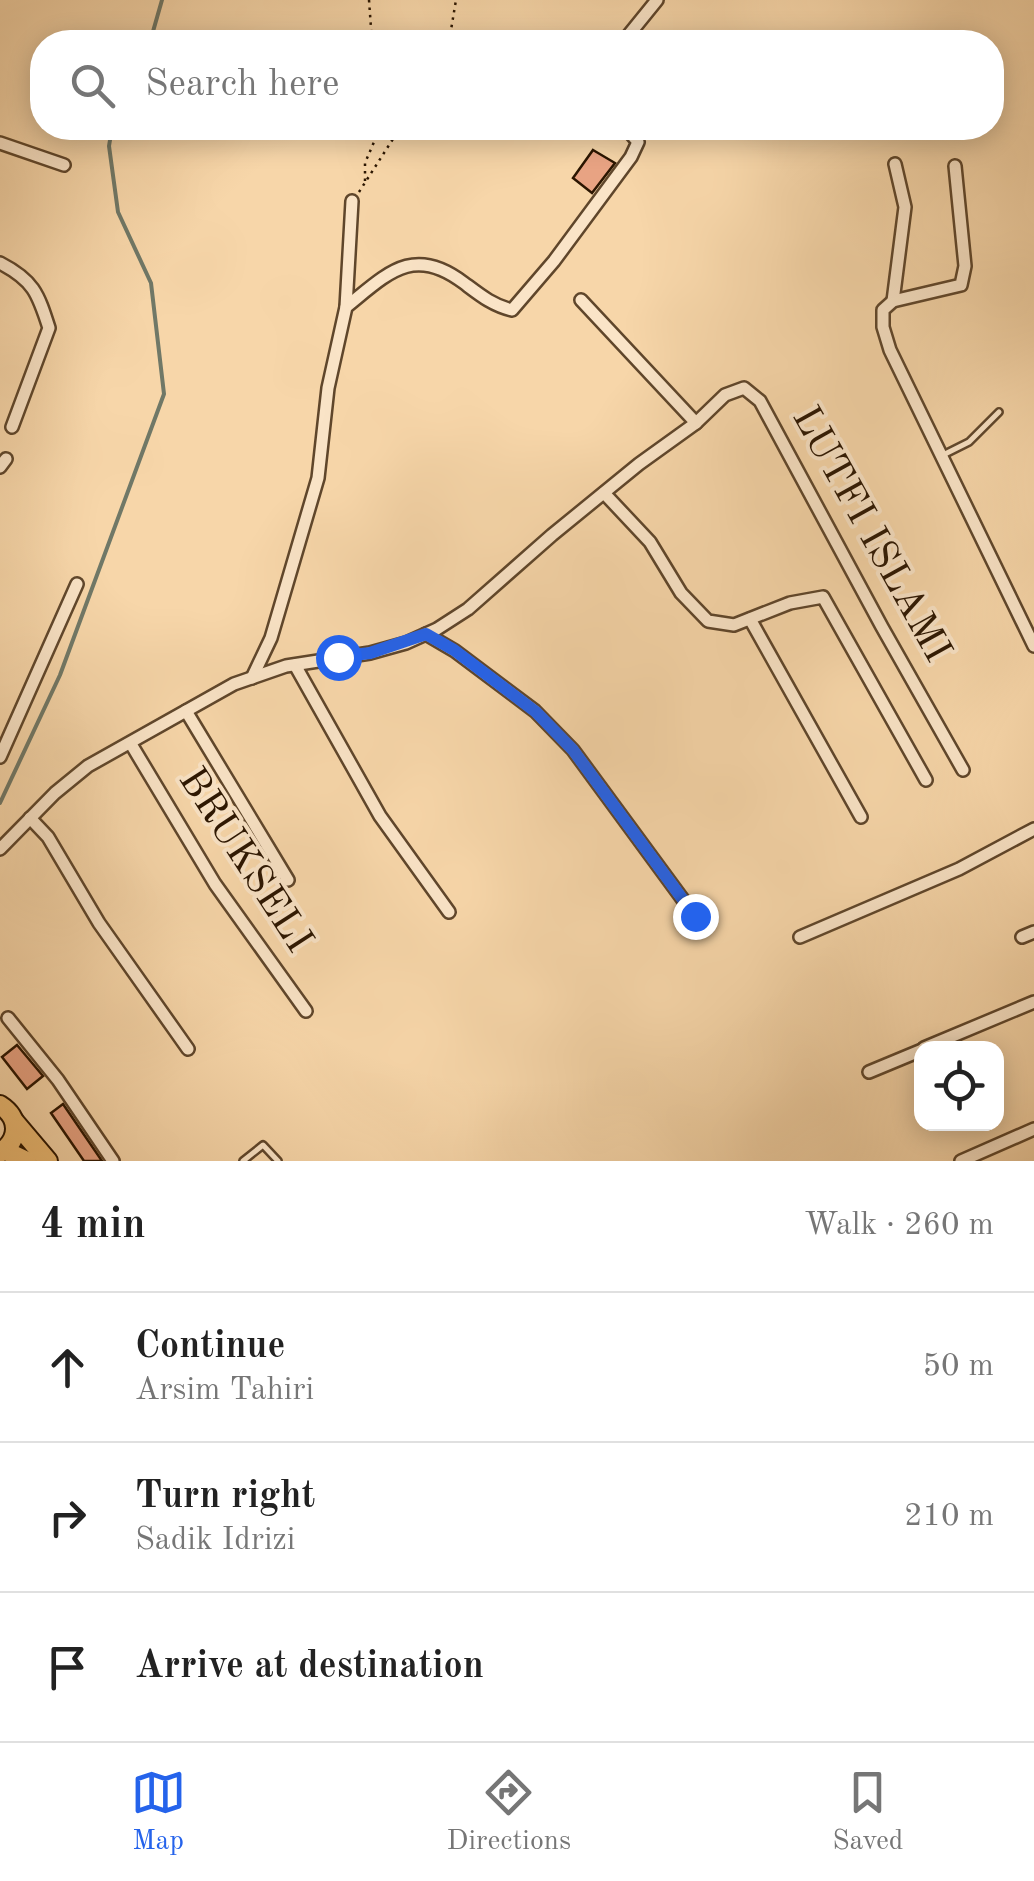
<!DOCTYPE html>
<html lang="en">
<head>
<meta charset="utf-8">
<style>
	:root { --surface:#fff; --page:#f6f6f6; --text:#222; --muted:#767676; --line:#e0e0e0; --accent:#2563eb }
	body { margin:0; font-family:"Old Standard TT",serif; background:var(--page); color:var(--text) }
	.controls { position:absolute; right:30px; bottom:30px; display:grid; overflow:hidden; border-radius:20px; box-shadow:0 5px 25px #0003 }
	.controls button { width:90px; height:90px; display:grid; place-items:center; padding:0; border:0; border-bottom:2px solid var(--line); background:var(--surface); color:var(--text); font:50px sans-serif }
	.stop { position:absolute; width:30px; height:30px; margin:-22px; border:8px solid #2563eb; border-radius:50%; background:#fff }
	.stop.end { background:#2563eb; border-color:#fff; box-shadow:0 2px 10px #0008 }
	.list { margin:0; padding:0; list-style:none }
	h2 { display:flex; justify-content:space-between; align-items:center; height:130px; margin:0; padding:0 40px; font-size:42px }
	h2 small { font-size:32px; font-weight:400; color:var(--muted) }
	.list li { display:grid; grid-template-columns:65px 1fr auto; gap:30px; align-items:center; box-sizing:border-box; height:150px; padding:0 40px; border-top:2px solid var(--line) }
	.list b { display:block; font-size:38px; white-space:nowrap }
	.list p { margin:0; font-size:32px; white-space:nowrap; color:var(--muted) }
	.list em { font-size:32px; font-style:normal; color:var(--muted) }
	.icon { flex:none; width:55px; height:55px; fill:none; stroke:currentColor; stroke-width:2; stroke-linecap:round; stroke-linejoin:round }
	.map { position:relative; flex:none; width:1034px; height:1161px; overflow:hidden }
	.search { position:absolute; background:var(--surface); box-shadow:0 5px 25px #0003; left:30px; right:30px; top:30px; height:110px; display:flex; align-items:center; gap:25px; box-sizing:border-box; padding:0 35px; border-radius:40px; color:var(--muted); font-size:38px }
	.sheet { height:580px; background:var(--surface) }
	nav { display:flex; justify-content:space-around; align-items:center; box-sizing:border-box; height:140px; border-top:2px solid var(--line); background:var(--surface); font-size:28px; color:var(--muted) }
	nav a { display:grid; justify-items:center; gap:5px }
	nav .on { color:var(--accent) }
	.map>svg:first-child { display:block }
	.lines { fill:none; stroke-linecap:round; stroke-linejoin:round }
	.stream { stroke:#707867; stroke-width:4 }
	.building { fill:#e8a383; stroke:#2c1601; stroke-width:2.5 }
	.service-casing { stroke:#5f462b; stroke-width:10 }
	.minor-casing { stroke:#5f462b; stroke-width:16 }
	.primary-casing { stroke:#2c1601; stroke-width:22 }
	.path { stroke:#2c1601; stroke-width:2.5; stroke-dasharray:2.5 5; stroke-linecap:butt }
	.service { stroke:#fae4c7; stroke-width:5 }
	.minor { stroke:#fae4c7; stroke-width:11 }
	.primary { stroke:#ecbb74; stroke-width:18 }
	.route { stroke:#2563eb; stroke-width:12 }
	.labels { text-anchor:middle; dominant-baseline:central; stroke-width:8; stroke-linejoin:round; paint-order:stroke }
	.street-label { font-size:40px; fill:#2c1601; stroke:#fae4c7 }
</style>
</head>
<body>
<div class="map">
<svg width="1034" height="1161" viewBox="0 0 1034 1161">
	<rect width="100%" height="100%" fill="#f7d6a9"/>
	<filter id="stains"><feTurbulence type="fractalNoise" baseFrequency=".002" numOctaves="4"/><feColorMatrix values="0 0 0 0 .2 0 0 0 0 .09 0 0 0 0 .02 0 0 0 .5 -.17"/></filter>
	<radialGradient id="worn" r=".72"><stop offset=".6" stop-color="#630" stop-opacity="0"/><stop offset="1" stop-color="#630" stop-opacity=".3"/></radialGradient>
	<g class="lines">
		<!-- stream -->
		<g class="stream">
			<path d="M150,42L162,0"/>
			<path d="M0,803L60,675L164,394L151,283L118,212L109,146L112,128"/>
		</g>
	</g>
	<!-- building -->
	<g class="building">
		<path d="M593,150L615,163L592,193L573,178Z"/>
		<path d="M17,1045L43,1076L27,1089L2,1057Z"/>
		<path d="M63,1104L102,1161H84L51,1113Z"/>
	</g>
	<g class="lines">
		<!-- service casing -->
		<g class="service-casing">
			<g id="service">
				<path d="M943,455L969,442L999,412"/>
				<path d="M243,1161L263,1145L278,1161"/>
			</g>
		</g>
		<!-- minor casing -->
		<g class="minor-casing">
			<g id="minor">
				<path d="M623,42L657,0"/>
				<path d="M0,143L64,165"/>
				<path d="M955,166L965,266L961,285L893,301L883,310V327L890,350L1034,646"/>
				<path d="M0,263C33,280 38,293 49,328L12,427"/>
				<path d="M893,301L905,207L895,164"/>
				<path d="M346,307L352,201"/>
				<path d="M696,423L725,395L744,388L760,401L882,627L963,770"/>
				<path d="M0,467L6,459"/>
				<path d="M604,493L650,542L681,593L708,621L734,625L790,603L823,597L926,780"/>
				<path d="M750,619L861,817"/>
				<path d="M426,634L455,651L535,711L573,750L695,916"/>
				<path d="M295,665L380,816L449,912"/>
				<path d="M252,678L271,638L318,478L328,388L346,307C387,274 413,244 464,283C480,295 492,305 512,310L554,261L631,157L638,142L626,128"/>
				<path d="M186,711L288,880"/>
				<path d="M131,744L215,884L306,1011"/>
				<path d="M0,757L77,584"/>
				<path d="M30,818L48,837L99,923L188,1049"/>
				<path d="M0,849L55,793L88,766L234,684L286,666L370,653L406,643L437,629L468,609L552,535L639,464L696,423L581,300"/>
				<path d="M800,937L959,869L1034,829"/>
				<path d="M1022,937L1034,932"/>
				<path d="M8,1018L58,1080L113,1161"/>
				<path d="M924,1048L1034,1002"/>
				<path d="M869,1072L922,1050"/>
				<path d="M961,1161L1034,1129"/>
			</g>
		</g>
		<!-- primary casing -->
		<g class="primary-casing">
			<g id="primary">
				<path d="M0,1105C20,1118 20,1139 0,1153"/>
				<path d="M15,1122L48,1161"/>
				<path d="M4,1150L27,1161"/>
			</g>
		</g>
		<!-- path -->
		<g class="path">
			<path d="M369,0L372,42"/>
			<path d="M449,42L456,0"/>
			<path d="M365,181V163L380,128"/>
			<path d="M359,192L400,128"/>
		</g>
		<!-- service -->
		<use href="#service" class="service"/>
		<!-- minor -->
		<use href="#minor" class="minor"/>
		<!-- primary -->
		<use href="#primary" class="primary"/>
	</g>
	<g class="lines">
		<!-- route -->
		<path class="route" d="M338,657L370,653L426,634L454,650L536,712L573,750L695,916"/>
	</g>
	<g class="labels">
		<!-- street labels -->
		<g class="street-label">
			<text transform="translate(870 535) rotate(61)">LUTFI ISLAMI</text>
			<text transform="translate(244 861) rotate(57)">BRUKSELI</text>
		</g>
	</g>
	<rect width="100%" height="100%" filter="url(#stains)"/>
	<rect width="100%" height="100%" fill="url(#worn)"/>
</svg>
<div class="controls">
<button><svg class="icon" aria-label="locate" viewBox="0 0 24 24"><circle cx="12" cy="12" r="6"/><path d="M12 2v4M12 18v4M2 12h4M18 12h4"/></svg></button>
</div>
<div class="stop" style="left:338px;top:657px"></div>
<div class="stop end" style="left:695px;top:916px"></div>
<div class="search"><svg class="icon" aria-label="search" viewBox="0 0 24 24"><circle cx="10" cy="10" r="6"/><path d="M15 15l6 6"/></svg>Search here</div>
</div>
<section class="sheet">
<h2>4 min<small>Walk · 260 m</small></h2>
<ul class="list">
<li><svg class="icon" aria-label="ahead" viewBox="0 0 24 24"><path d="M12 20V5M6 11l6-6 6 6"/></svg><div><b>Continue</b><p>Arsim Tahiri</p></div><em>50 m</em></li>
<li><svg class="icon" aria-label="right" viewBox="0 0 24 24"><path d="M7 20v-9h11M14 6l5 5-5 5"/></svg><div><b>Turn right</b><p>Sadik Idrizi</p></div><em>210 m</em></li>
<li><svg class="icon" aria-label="arrive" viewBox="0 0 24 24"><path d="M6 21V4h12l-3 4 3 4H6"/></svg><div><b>Arrive at destination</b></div></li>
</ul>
</section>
<nav>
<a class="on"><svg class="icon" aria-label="map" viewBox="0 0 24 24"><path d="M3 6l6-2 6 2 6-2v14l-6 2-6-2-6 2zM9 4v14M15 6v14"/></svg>Map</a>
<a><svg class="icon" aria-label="directions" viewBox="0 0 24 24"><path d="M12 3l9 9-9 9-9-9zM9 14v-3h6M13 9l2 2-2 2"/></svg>Directions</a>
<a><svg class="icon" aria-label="saved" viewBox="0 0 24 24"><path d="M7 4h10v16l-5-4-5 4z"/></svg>Saved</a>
</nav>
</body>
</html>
